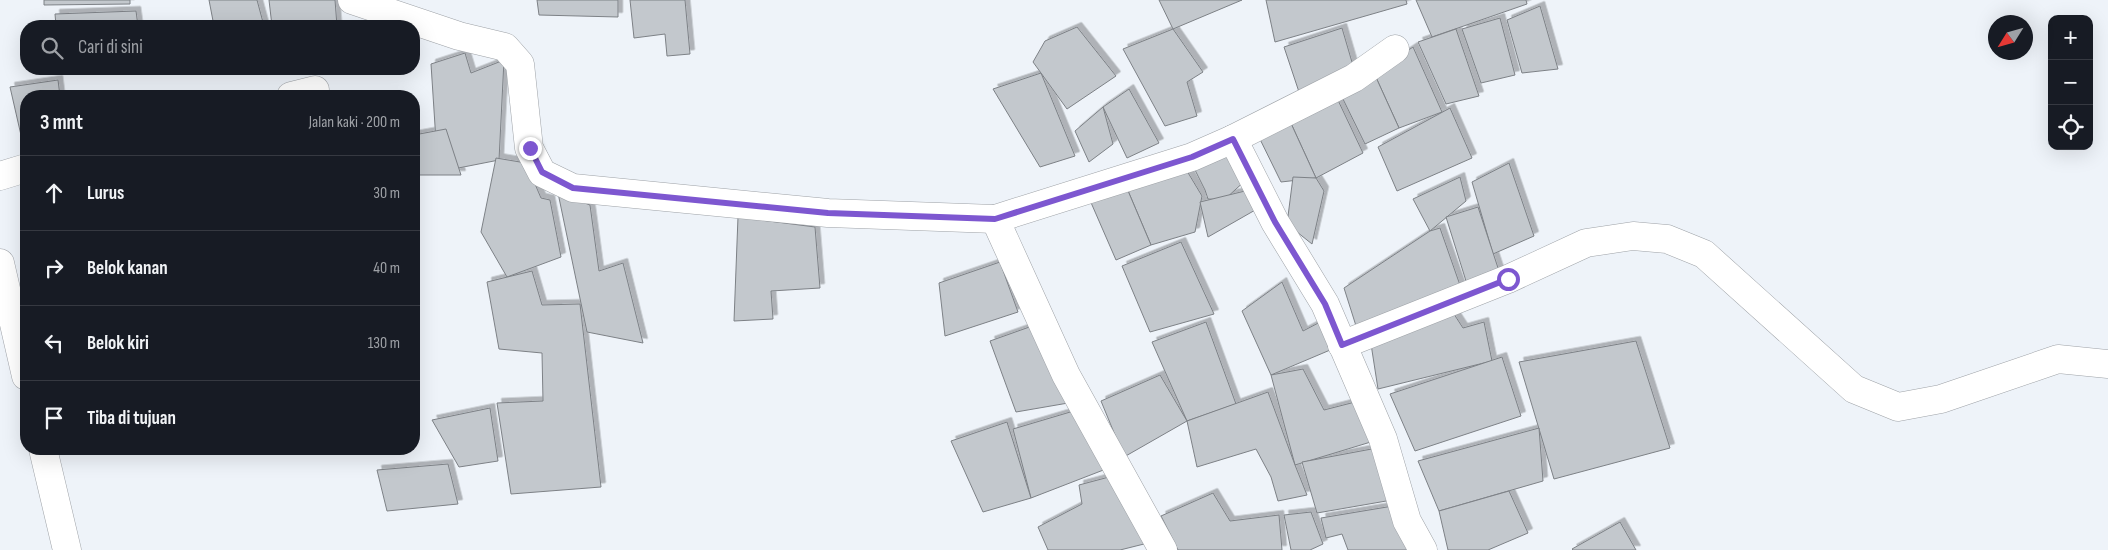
<!DOCTYPE html>
<html lang="id">
<head>
<meta charset="utf-8">
<style>
	:root { --surface:#171b24; --page:#242831; --text:#f1f3f6; --muted:#9ea1a6; --line:#363941 }
	body { margin:0; font-family:"Sofia Sans Condensed",sans-serif; background:var(--page); color:var(--text) }
	.controls { position:absolute; right:15px; top:15px; display:grid; overflow:hidden; border-radius:10px; box-shadow:0 5px 20px #0002 }
	.controls button { width:45px; height:45px; display:grid; place-items:center; padding:0; border:0; border-bottom:1px solid var(--line); background:var(--surface); color:var(--text); font:25px sans-serif }
	.compass { position:absolute; left:1988px; top:15px; width:45px; height:45px; border-radius:50%; background:var(--surface); box-shadow:0 5px 20px #0002; rotate:233deg }
	.stop { position:absolute; width:15px; height:15px; margin:-11px; border:4px solid #7d57d0; border-radius:50%; background:#fff }
	.stop.end { background:#7d57d0; border-color:#fff; box-shadow:0 1px 5px #0008 }
	.list { margin:0; padding:0; list-style:none }
	h2 { display:flex; justify-content:space-between; align-items:center; height:65px; margin:0; padding:0 20px; font-size:21px }
	h2 small { font-size:16px; font-weight:400; color:var(--muted) }
	.list li { display:grid; grid-template-columns:32px 1fr auto; gap:15px; align-items:center; box-sizing:border-box; height:75px; padding:0 20px; border-top:1px solid var(--line) }
	.list b { display:block; font-size:19px; white-space:nowrap }
	.list em { font-size:16px; font-style:normal; color:var(--muted) }
	.icon { flex:none; width:28px; height:28px; fill:none; stroke:currentColor; stroke-width:2; stroke-linecap:round; stroke-linejoin:round }
	.map { position:relative; flex:none; width:2108px; height:550px; overflow:hidden }
	.search { position:absolute; background:var(--surface); box-shadow:0 5px 20px #0002; left:20px; top:20px; width:400px; height:55px; display:flex; align-items:center; gap:12px; box-sizing:border-box; padding:0 18px; border-radius:20px; color:var(--muted); font-size:19px }
	.panel { position:absolute; background:var(--surface); box-shadow:0 5px 20px #0002; left:20px; top:90px; width:400px; height:365px; border-radius:20px }
	.map>svg:first-child { display:block }
	.building { fill:#c3c8cd; stroke:#7d8186; filter:url(#shadow) }
	.lines { fill:none; stroke-linecap:round; stroke-linejoin:round }
	.minor-casing { stroke:#9ea2a7; stroke-width:29 }
	.minor { stroke:#fff; stroke-width:28 }
	.route { stroke:#7d57d0; stroke-width:6 }
</style>
</head>
<body>
<div class="map">
<svg width="2108" height="550" viewBox="0 0 2108 550">
	<defs>
		<filter id="shadow"><feDropShadow dx="4.5" dy="-4.5" stdDeviation="0" flood-color="#0004"/></filter>
	</defs>
	<rect width="100%" height="100%" fill="#eef3f9"/>
	<!-- building -->
	<g class="building">
		<path d="M44,0H130V4L44,5Z"/>
		<path d="M209,0H257L264,26H214Z"/>
		<path d="M269,0H335L337,26H272Z"/>
		<path d="M537,0H618V17L539,15Z"/>
		<path d="M630,0H685L690,54L667,56L665,34L634,38Z"/>
		<path d="M1159,0H1242L1173,29Z"/>
		<path d="M1266,0H1406L1407,4L1275,42Z"/>
		<path d="M1416,0H1526L1527,4L1432,37Z"/>
		<path d="M1540,6L1558,69L1522,73L1507,20Z"/>
		<path d="M136,11L138,26H56L55,14Z"/>
		<path d="M1500,18L1515,75L1481,83L1462,29Z"/>
		<path d="M1077,27L1116,76L1067,109L1033,62L1045,41Z"/>
		<path d="M1342,28L1354,69L1300,95L1284,47Z"/>
		<path d="M1173,29L1203,72L1187,82L1197,116L1165,126L1123,49Z"/>
		<path d="M1456,29L1479,96L1446,104L1418,42Z"/>
		<path d="M1413,47L1442,112L1399,128L1374,73Z"/>
		<path d="M465,53L471,73L504,60L499,160L438,172L431,64Z"/>
		<path d="M1041,73L1075,156L1040,167L993,89Z"/>
		<path d="M1374,73L1399,128L1365,144L1340,93Z"/>
		<path d="M58,80L60,96H26V143L23,144L10,87Z"/>
		<path d="M1129,89L1159,143L1127,158L1103,107Z"/>
		<path d="M1336,96L1363,153L1316,178L1289,119Z"/>
		<path d="M1103,107L1113,144L1089,162L1075,131Z"/>
		<path d="M1450,108L1472,158L1397,191L1378,147Z"/>
		<path d="M1289,119L1316,178L1281,182L1254,127Z"/>
		<path d="M446,129L461,175H414V135Z"/>
		<path d="M1225,149L1247,179L1224,200L1208,199L1205,190L1192,164Z"/>
		<path d="M496,158L526,163L541,198L550,200L561,257L507,277L481,232Z"/>
		<path d="M1509,163L1534,236L1493,254L1472,182Z"/>
		<path d="M1187,171L1202,196L1195,232L1151,245L1123,179Z"/>
		<path d="M1293,177L1316,178L1324,191L1312,244L1287,224Z"/>
		<path d="M1460,177L1466,201L1430,231L1413,199Z"/>
		<path d="M1123,179L1151,245L1116,260L1089,198Z"/>
		<path d="M1245,191L1257,209L1208,237L1200,202Z"/>
		<path d="M558,193L590,205L599,271L623,263L643,343L587,332Z"/>
		<path d="M1478,207L1499,271L1466,281L1446,217Z"/>
		<path d="M738,217L815,227L820,288L771,291L773,319L734,321Z"/>
		<path d="M1440,228L1461,288L1357,329L1344,288L1430,231Z"/>
		<path d="M1181,242L1214,314L1150,332L1122,266Z"/>
		<path d="M1000,262L1018,312L945,336L939,283Z"/>
		<path d="M532,271L542,305L580,304L601,487L511,494L497,403L543,401L542,353L499,349L487,282Z"/>
		<path d="M1282,282L1303,331L1324,320L1342,345L1271,375L1242,311Z"/>
		<path d="M1452,311L1463,328L1484,322L1492,361L1378,389L1371,344Z"/>
		<path d="M1206,322L1236,404L1187,421L1152,342Z"/>
		<path d="M1035,325L1074,402L1016,412L990,341Z"/>
		<path d="M1636,341L1670,448L1554,479L1519,362Z"/>
		<path d="M1502,357L1521,416L1415,451L1390,394Z"/>
		<path d="M1303,369L1324,410L1359,401L1374,441L1295,465L1271,375Z"/>
		<path d="M1160,375L1187,421L1124,457L1101,401Z"/>
		<path d="M1268,392L1295,465L1307,495L1278,501L1271,477L1256,449L1197,467L1187,421Z"/>
		<path d="M490,408L498,461L459,467L432,420Z"/>
		<path d="M1077,410L1106,469L1031,498L1013,429Z"/>
		<path d="M1007,422L1031,498L983,512L951,441Z"/>
		<path d="M1539,428L1543,481L1439,511L1418,461Z"/>
		<path d="M1377,448L1392,500L1317,513L1302,462Z"/>
		<path d="M448,464L458,504L387,511L377,470Z"/>
		<path d="M1109,477L1148,543L1120,550H1048L1038,527L1082,504L1079,485Z"/>
		<path d="M1509,491L1528,533L1488,550H1448L1439,511Z"/>
		<path d="M1213,493L1230,521L1279,515L1282,550H1178L1161,516Z"/>
		<path d="M1393,506L1415,550H1348L1342,534L1326,538L1321,518Z"/>
		<path d="M1311,512L1323,544L1310,550H1291L1284,515Z"/>
		<path d="M1620,522L1636,550H1573L1572,549Z"/>
	</g>
	<g class="lines">
		<!-- minor casing -->
		<g class="minor-casing">
			<g id="minor">
				<path d="M352,0L459,36L505,47L520,64L529,148L542,173L573,188L828,213L995,219L1192,157L1233,139L1275,222L1325,304L1383,439L1407,521L1423,550"/>
				<path d="M291,96L315,90"/>
				<path d="M1233,139L1354,78L1395,49"/>
				<path d="M0,176L26,168"/>
				<path d="M995,219L1066,375L1163,550"/>
				<path d="M0,263L26,376"/>
				<path d="M1342,345L1508,279L1586,243L1633,236L1667,239L1704,254L1854,389L1898,407L1941,399L2058,359L2108,364"/>
				<path d="M43,449L67,550"/>
			</g>
		</g>
		<!-- minor -->
		<use href="#minor" class="minor"/>
	</g>
	<g class="lines">
		<!-- route -->
		<path class="route" d="M530,148L542,172L573,188L828,213L995,219L1192,157L1233,139L1275,222L1325,304L1342,345L1508,279"/>
	</g>
</svg>
<div class="controls">
<button>+</button>
<button>−</button>
<button><svg class="icon" aria-label="locate" viewBox="0 0 24 24"><circle cx="12" cy="12" r="6"/><path d="M12 2v4M12 18v4M2 12h4M18 12h4"/></svg></button>
</div>
<svg class="compass" viewBox="-18 -18 36 36"><path d="M0-13l5 13h-10z" fill="#e53935"/><path d="M0 13l5-13h-10z" fill="#9ea1a6"/></svg>
<div class="stop" style="left:1508px;top:279px"></div>
<div class="stop end" style="left:530px;top:148px"></div>
<div class="search"><svg class="icon" aria-label="search" viewBox="0 0 24 24"><circle cx="10" cy="10" r="6"/><path d="M15 15l6 6"/></svg>Cari di sini</div>
<section class="panel">
<h2>3 mnt<small>Jalan kaki · 200 m</small></h2>
<ul class="list">
<li><svg class="icon" aria-label="ahead" viewBox="0 0 24 24"><path d="M12 20V5M6 11l6-6 6 6"/></svg><div><b>Lurus</b></div><em>30 m</em></li>
<li><svg class="icon" aria-label="right" viewBox="0 0 24 24"><path d="M7 20v-9h11M14 6l5 5-5 5"/></svg><div><b>Belok kanan</b></div><em>40 m</em></li>
<li><svg class="icon" aria-label="left" viewBox="0 0 24 24"><path d="M17 20v-9H6M10 6l-5 5 5 5"/></svg><div><b>Belok kiri</b></div><em>130 m</em></li>
<li><svg class="icon" aria-label="arrive" viewBox="0 0 24 24"><path d="M6 21V4h12l-3 4 3 4H6"/></svg><div><b>Tiba di tujuan</b></div></li>
</ul>
</section>
</div>
</body>
</html>
